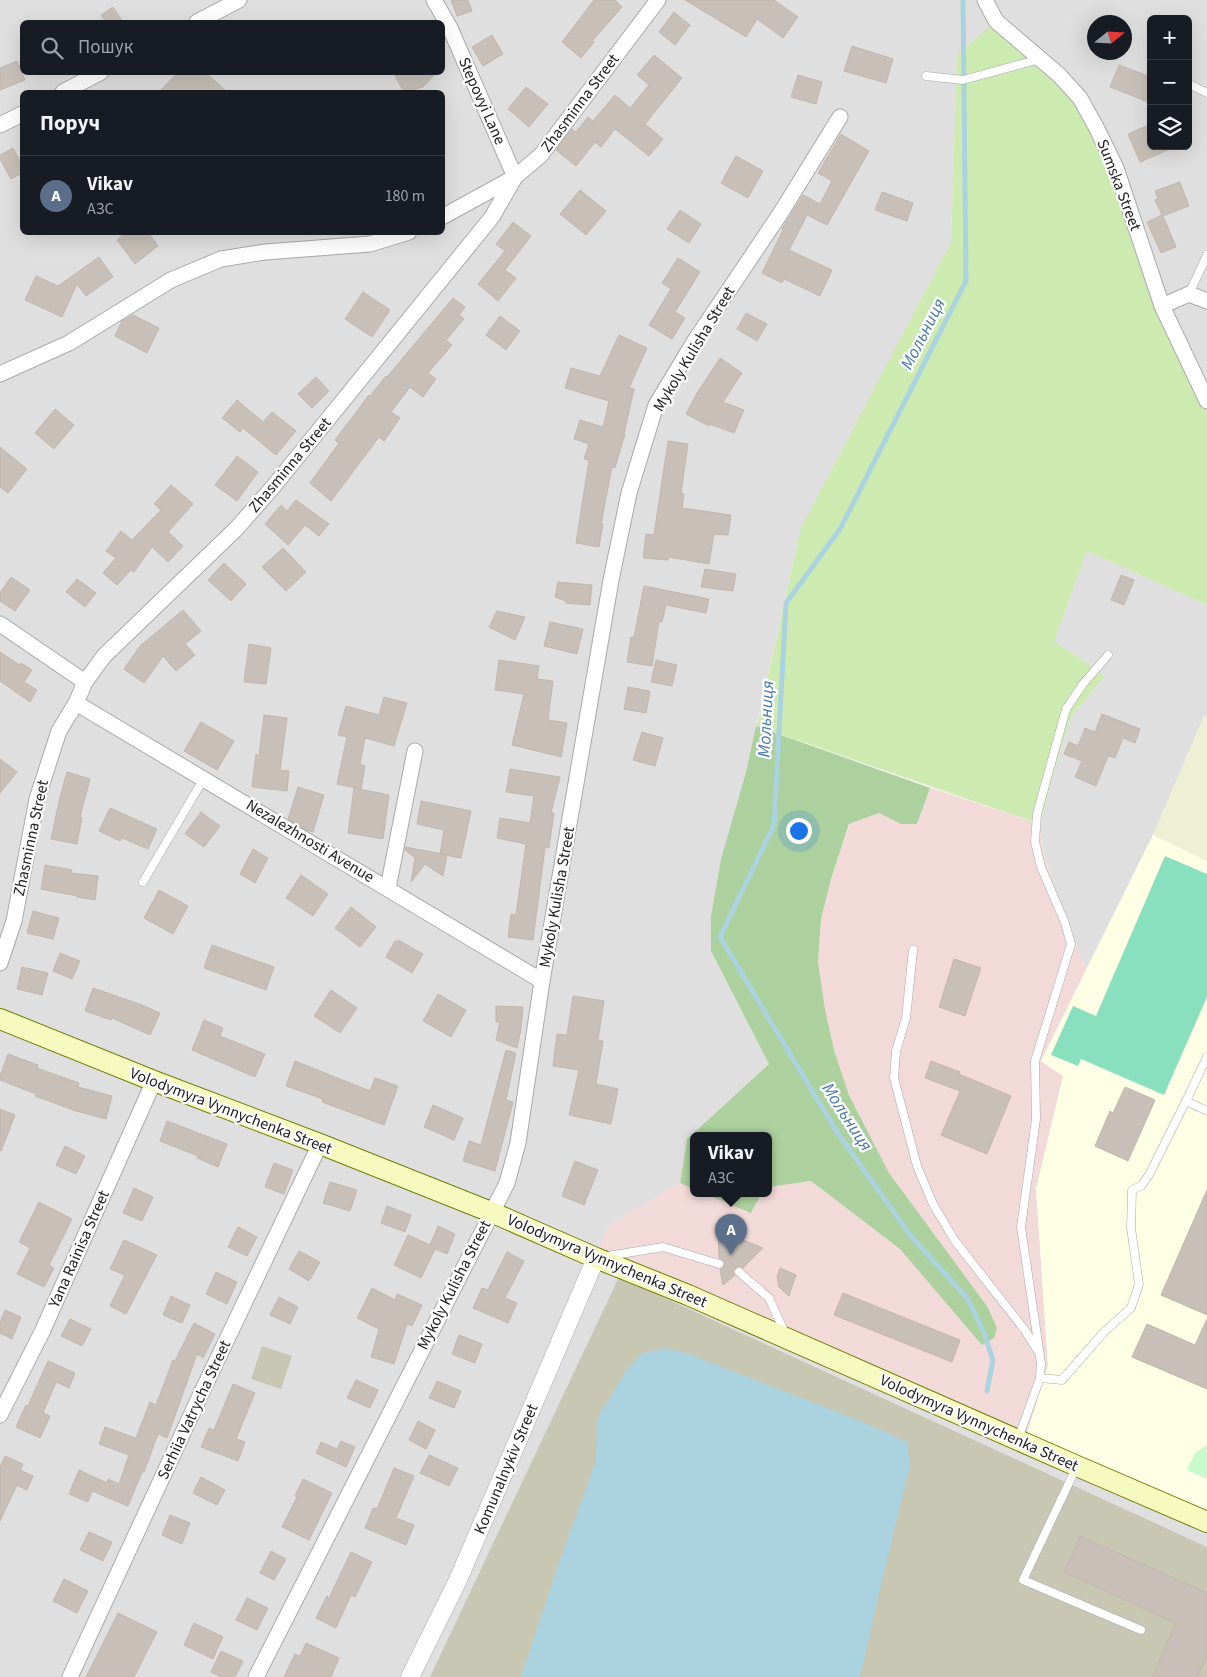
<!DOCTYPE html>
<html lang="uk">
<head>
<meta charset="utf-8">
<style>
	:root { --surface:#171b24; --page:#242831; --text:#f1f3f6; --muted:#9ea1a6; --line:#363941; --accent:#d40000 }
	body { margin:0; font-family:"Source Sans 3",sans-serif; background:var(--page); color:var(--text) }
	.controls { position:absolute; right:15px; top:15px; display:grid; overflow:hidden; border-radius:8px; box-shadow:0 5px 20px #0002 }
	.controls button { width:45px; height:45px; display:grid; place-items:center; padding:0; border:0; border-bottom:1px solid var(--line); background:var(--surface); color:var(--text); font:25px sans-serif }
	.compass { position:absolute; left:1087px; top:15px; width:45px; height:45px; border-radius:50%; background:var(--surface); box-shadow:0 5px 20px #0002; rotate:72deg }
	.you { position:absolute; left:798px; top:830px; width:18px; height:18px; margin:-12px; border:4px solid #fff; border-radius:50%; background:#1a73e8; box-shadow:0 0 0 8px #1a73e833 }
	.badge { display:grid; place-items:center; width:32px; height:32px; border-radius:50%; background:var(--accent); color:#fff; font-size:16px; font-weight:700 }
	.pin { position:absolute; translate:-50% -41px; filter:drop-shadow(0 1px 2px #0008) }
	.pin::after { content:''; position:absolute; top:26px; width:18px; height:15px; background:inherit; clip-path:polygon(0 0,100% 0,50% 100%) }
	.popup { position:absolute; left:690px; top:1132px; width:82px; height:65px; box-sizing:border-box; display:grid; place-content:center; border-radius:8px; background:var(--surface); filter:drop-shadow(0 1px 4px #0005); font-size:16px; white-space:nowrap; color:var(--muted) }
	.popup b { font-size:19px; color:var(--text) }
	.popup::after { content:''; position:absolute; left:50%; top:100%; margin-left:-10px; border:10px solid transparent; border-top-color:var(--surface) }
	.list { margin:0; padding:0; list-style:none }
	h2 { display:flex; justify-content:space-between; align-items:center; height:65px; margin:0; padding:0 20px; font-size:21px }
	h2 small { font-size:16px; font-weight:400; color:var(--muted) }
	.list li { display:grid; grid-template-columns:32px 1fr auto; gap:15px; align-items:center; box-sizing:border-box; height:80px; padding:0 20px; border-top:1px solid var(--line) }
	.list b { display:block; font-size:19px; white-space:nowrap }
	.list p { margin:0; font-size:16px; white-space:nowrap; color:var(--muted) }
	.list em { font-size:16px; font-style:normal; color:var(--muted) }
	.icon { flex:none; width:28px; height:28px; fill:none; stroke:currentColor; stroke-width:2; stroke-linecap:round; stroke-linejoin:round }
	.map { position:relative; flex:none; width:1207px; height:1677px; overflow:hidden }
	.search { position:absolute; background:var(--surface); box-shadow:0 5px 20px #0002; left:20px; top:20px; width:425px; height:55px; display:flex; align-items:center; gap:12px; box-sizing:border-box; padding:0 18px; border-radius:8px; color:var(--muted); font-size:19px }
	.panel { position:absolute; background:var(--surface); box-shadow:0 5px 20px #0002; left:20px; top:90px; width:425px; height:145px; border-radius:8px }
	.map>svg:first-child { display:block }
	.residential { fill:#e0dfdf; fill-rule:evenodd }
	.commercial { fill:#f2dad9 }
	.education { fill:#ffffe5 }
	.construction { fill:#c7c7b4 }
	.farmland { fill:#eef0d5 }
	.grass { fill:#cdebb0 }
	.forest { fill:#add19e }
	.park { fill:#c8facc }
	.pitch { fill:#88e0be }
	.water { fill:#aad3df }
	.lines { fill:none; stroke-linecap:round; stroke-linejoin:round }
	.stream { stroke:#aad3df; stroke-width:5 }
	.building { fill:#c7bfb8; stroke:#c4b6ab }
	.service-casing { stroke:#a9a9a9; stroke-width:9 }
	.minor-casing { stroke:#a9a9a9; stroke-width:17 }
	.tertiary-casing { stroke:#a9a9a9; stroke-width:19 }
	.secondary-casing { stroke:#707d05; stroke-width:22 }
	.service { stroke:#fff; stroke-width:8 }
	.minor { stroke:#fff; stroke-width:15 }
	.tertiary { stroke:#fff; stroke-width:18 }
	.secondary { stroke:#f7fabf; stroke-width:20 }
	.labels { text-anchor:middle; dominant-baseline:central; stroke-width:4.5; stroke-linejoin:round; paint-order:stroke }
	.street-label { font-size:16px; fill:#222; stroke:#fff }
	.water-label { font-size:18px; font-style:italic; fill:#4a7aab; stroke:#fff }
</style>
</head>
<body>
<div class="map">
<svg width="1207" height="1677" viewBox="0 0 1207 1677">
	<rect width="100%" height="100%" fill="#f2efe9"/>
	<!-- residential -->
	<g class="residential">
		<path d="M0,0H1207V414L1162,305L957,55L951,242L801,528L746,772L721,859L711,916V951L769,1064L687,1139L680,1183L608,1226L1207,1518V1677H0ZM1151,19H1188V146H1151ZM22,22H442V72H22ZM1094,22H1124V52H1094ZM22,92H442V232H22Z"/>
		<path d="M1087,551L1207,605V717L1204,716L1153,835L1086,969L1057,897L1044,855L1040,824L1057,761L1072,715L1105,676L1054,641Z"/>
	</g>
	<!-- commercial -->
	<path class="commercial" d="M930,788L1040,824L1044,855L1057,897L1086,969L1041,1061L1063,1076L1036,1189L1048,1366L1026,1437L595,1256L608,1226L680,1183L693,1189L694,1194H705L751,1213L761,1194H768L769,1187L811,1181L900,1249L982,1344L987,1306L889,1173L849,1095L834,1050L825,1009L818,962L821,919L831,879L850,824L879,813L901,824H917Z"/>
	<!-- education -->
	<path class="education" d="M1153,835L1207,861V1518L1026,1437L1048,1366L1036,1189L1063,1076L1041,1061Z"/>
	<!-- construction -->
	<g class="construction">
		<path d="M619,1277L1207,1547V1677H430Z"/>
		<path d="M262,1346L292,1356L281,1389L251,1379Z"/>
	</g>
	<!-- farmland -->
	<path class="farmland" d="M1204,716L1207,717V861L1153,835Z"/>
	<!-- grass -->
	<path class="grass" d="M996,21L1060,75L1097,127L1162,305L1207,414V605L1087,551L1054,641L1105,676L1072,715L1057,761L1040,824L757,726L801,528L951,242L957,55Z"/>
	<!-- forest -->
	<g class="forest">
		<path d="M756,726L930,788L917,824H901L879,813L849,824L831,879L821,919L818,962L825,1009L834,1050L849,1095L889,1173L987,1306L997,1328L994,1338L982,1345L900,1249L811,1181L769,1187L768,1136H694L693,1189L680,1183L687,1139L769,1064L711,951V916L721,859L746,772Z"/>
		<path d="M705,1194H761L751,1213Z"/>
	</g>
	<!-- park -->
	<path class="park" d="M1207,1445V1479L1187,1470L1195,1453Z"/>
	<!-- pitch -->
	<path class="pitch" d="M1165,856L1207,874V997L1164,1095L1081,1059L1078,1066L1051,1055L1073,1006L1096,1016Z"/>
	<!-- water -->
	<path class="water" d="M666,1348L686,1353L860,1421L907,1442L910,1465L885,1568L860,1677H521L558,1566L596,1461L597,1419L626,1371L641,1354Z"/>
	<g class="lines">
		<!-- stream -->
		<path class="stream" d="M963,0L966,281L840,529L786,603L774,825L720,937L835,1129L910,1235L968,1299L984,1333L993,1360L987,1391"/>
	</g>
	<!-- building -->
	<g class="building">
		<path d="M451,0H468L472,11L457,16Z"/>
		<path d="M594,0H615L622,7L592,41L594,42L581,58L562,42Z"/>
		<path d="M685,0H774L798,17L783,38L757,19L746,37Z"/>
		<path d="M113,7L123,22H106L101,15Z"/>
		<path d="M674,12L690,25L675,45L659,32Z"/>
		<path d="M492,35L503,54L483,66L472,47Z"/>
		<path d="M852,46L893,59L886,83L844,71Z"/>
		<path d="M654,55L682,78L645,124L663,139L649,156L615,129L601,147L595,142L576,166L556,150L572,129L576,132L588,117L593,121L615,95L630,108L649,85L637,75Z"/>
		<path d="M17,61L25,80L0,90V68Z"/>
		<path d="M1119,65L1151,77V103L1110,87Z"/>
		<path d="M178,72H205L227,92H159Z"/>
		<path d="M393,72H437L423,87L404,92Z"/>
		<path d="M798,75L822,82L816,104L791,97Z"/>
		<path d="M526,87L548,104L529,127L508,109Z"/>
		<path d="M1151,124V146H1177L1140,162L1128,134Z"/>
		<path d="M841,134L869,151L827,225L807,215L789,250L832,270L820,296L784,279L782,283L762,273L783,230L782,229L803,195L820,204L832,181L818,173Z"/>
		<path d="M13,148L22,165V173L11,179L0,159V155Z"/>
		<path d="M736,156L763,171L748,198L721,183Z"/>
		<path d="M1180,182L1189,206L1163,216L1176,247L1161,253L1147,222L1162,215L1155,200L1158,199L1155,191Z"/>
		<path d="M580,190L606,211L586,235L560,214Z"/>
		<path d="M882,192L913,203L907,221L875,210Z"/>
		<path d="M680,210L701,224L689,243L667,229Z"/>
		<path d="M513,222L531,236L505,270L516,278L498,301L478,284L505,251L496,244Z"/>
		<path d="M126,232H148L158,246L135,264L117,240Z"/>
		<path d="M99,257L113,277L86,296L77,284L62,317L25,300L36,276L58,286Z"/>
		<path d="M678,258L700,272L675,312L685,318L672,339L649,325L671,289L662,283Z"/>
		<path d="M363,292L390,310L372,337L345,319Z"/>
		<path d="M453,298L465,307L459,315L464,319L446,340L452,345L428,373L436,379L423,397L410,387L391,412L400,418L384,441L379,437L331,501L310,483L339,443L335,440L369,395L370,396L386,376L387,377Z"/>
		<path d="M746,313L767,324L757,341L737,329Z"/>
		<path d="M133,315L159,328L147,353L115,336L122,321Z"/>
		<path d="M500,316L520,331L506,350L486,335Z"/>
		<path d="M619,335L647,348L629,388L634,389L624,434H625L615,468L612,467L601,524H603L599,547L576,543L589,460L584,459L589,444L574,439L580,420L603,427L609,401L565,388L571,368L600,376Z"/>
		<path d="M720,358L742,373L723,402L744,410L734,433L710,424L709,426L686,414L697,393Z"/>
		<path d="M316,377L329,391L312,408L298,394Z"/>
		<path d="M237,400L263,422L272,412L296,431L276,455L243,428L240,432L222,418Z"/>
		<path d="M55,409L74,425L54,449L35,433Z"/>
		<path d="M668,441L688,444L681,493L684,494L682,508L731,515L728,535L714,534L709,564L668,557V560L643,558L646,534L654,535Z"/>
		<path d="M0,447L27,469L8,493L0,487Z"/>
		<path d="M237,456L258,472L237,501L215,485Z"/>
		<path d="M171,485L193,504L168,532L183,546L168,562L152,547L134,572L131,570L117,585L103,573L116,558L106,551L121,531L132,540L161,510L154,504Z"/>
		<path d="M296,500L329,524L319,536L305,525L288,545L265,524L281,505L287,511Z"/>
		<path d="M283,548L306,572L286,591L262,567Z"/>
		<path d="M224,563L246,584L231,601L208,580Z"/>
		<path d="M705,569L736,574L733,591L701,587Z"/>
		<path d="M1121,575L1134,580L1124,605L1111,600Z"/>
		<path d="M11,577L30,590L15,611L0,601V593Z"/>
		<path d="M77,579L96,593L85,607L66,592Z"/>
		<path d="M558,582L592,585L590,605L566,603V601L555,597Z"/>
		<path d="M644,586L709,599L706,613L666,605L662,622L659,621L652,666L627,662L631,637H634Z"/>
		<path d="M183,610L201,631L185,644L195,655L176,671L163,656L144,683L124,669L140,646Z"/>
		<path d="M497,611L525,617L515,640L489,627Z"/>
		<path d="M550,622L583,629L577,654L544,646Z"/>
		<path d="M249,644L271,648L266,684L244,682Z"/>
		<path d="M0,652L20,665L21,663L32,670L24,682L37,690L30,702L0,681Z"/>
		<path d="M499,660L539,666L537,679L553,681L548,720L567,723L561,757L512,745L524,694L495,690Z"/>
		<path d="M656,660L677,665L672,686L651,682Z"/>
		<path d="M628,687L650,691L646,713L624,709Z"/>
		<path d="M384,697L407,703L394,746L365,738L360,764L365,766L361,789L337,784L347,737L338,735L346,706L379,715Z"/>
		<path d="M1102,714L1140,729L1135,743L1123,738L1115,758L1108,756L1096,786L1075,777L1082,761L1064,754L1069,742L1078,746L1085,728L1095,732Z"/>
		<path d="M264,715L287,718L280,770L289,771L287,791L252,787L256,754L259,756Z"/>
		<path d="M201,722L234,741L217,770L184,751Z"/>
		<path d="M642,732L663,738L655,766L633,760Z"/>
		<path d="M0,759L17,772L0,793Z"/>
		<path d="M510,769L560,777L551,813H554L549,848L545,847L533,940L508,937L511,914L516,915L526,844L497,838L500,818L530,823L534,796L506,792Z"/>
		<path d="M67,772L90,779L80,817L82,818L77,844L51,839L60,797Z"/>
		<path d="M298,787L324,795L313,832L306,830L288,819Z"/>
		<path d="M354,788L389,795L383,839L348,833Z"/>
		<path d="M421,801L471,811L461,858L440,854L444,830L417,824Z"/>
		<path d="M110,808L157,829L148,849L122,838L120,841L99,831Z"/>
		<path d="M201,812L220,826L204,847L185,834Z"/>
		<path d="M406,847L447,855L443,876L425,864L411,882L415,858L405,850Z"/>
		<path d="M253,849L268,858L255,883L240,874Z"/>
		<path d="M45,865L72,870L71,873L98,876L95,900L77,897V896L41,889Z"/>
		<path d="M301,875L328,894L313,916L286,898Z"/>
		<path d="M159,890L188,906L173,934L144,918Z"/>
		<path d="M351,907L376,927L360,947L335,928Z"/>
		<path d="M33,911L59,918L53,939L27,933Z"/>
		<path d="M395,941H400L423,954L412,973L386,957Z"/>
		<path d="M212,945L274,967L266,990L204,968Z"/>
		<path d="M60,953L80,961L72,979L53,971Z"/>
		<path d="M954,959L981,968L965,1016L939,1007Z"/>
		<path d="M22,967L48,973L42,995L17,989Z"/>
		<path d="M93,988L142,1005L160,1013L150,1035L112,1018L111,1020L85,1011Z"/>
		<path d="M331,990L357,1008L340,1033L314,1016Z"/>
		<path d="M438,994L466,1010L451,1037L423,1021Z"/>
		<path d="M573,996L604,1001L598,1040L603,1041L596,1084L618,1089L611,1124L569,1115L579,1070L553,1066L557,1034L567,1035Z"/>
		<path d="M496,1006L523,1007L521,1029L517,1048L496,1040L500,1022H496Z"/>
		<path d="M204,1020L223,1028L220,1036L265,1054L255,1077L192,1050Z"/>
		<path d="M506,1050L516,1053L506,1100L513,1102L495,1171L463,1161L469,1141L481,1145Z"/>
		<path d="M8,1054L38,1065L37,1068L79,1083L78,1087L112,1096L106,1119L76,1111L35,1096L36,1094L0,1080V1076Z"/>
		<path d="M295,1061L370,1091L375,1078L398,1086L384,1125L322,1102L323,1099L286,1086Z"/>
		<path d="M931,1061L960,1072L959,1074L1011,1096L987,1154L941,1135L960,1091L925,1078Z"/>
		<path d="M1125,1087L1155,1100L1128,1161L1095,1146L1110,1111L1113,1113Z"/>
		<path d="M433,1105L463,1118L454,1140L424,1127Z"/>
		<path d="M0,1109L15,1115L1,1151H0Z"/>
		<path d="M167,1121L227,1144L218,1167L197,1158L198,1156L160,1141Z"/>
		<path d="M65,1146L85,1156L76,1174L56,1165Z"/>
		<path d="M575,1161L598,1170L584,1205L562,1196Z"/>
		<path d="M274,1163L293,1170L284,1194L265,1187Z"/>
		<path d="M330,1182L357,1190L350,1211L323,1203Z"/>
		<path d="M134,1188L153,1197L142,1221L123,1213Z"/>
		<path d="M1207,1190V1315L1161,1295Z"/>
		<path d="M39,1202L72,1219L49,1265L54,1268L44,1287L17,1274L30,1248L19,1242Z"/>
		<path d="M387,1206L411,1215L405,1232L381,1223Z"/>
		<path d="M438,1226L455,1234L447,1254L435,1249L421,1278L394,1265L408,1235L430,1245Z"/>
		<path d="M238,1227L257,1237L247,1256L228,1247Z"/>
		<path d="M718,1230L763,1248L743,1268L740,1266L735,1268L733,1271L735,1275L723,1285L720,1270L723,1268L725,1263L723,1260L719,1258Z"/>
		<path d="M124,1240L157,1255L126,1314L110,1306L125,1275L110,1269Z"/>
		<path d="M299,1251L320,1262L309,1281L289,1269Z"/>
		<path d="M507,1252L524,1261L505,1298L517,1303L508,1323L473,1308L482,1288L488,1290Z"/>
		<path d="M780,1268L796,1275L789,1296L779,1287L777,1277Z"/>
		<path d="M216,1272L237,1282L227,1304L206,1294Z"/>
		<path d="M372,1288L395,1300L397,1294L422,1305L412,1326L407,1324L394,1364L371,1357L379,1329L357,1318Z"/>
		<path d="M843,1293L960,1340L952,1362L834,1315Z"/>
		<path d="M171,1296L190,1305L182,1323L163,1315Z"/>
		<path d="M279,1297L298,1307L290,1324L270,1315Z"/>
		<path d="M5,1310L21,1317L12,1339L0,1333V1323Z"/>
		<path d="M70,1319L91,1329L82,1346L61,1336Z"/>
		<path d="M1207,1319V1389L1132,1357L1147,1324L1195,1345Z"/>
		<path d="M194,1323L215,1334L203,1358L197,1354L167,1438L158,1434L144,1472H142L128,1506L92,1491L88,1502L69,1494L79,1470L107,1483L108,1479L119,1484L129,1455L99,1444L105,1427L136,1438L150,1402L156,1405L173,1360L175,1361Z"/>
		<path d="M459,1335L482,1344L475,1363L452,1354Z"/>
		<path d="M48,1361L75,1373L69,1388L56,1382L43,1413L50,1416L40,1438L16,1427L26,1405L28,1406Z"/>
		<path d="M356,1380L378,1390L370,1408L347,1398Z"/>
		<path d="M437,1381L461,1391L454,1408L429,1398Z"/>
		<path d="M233,1384L255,1393L236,1439L245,1442L238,1461L201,1447L209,1428L214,1430Z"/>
		<path d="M418,1421L435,1430L426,1449L409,1440Z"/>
		<path d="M341,1441L355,1447L346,1467L316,1453L321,1442L337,1449Z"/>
		<path d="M429,1455L458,1468L449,1486L420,1473Z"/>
		<path d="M5,1456L23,1464L20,1470L33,1476L27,1490L17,1485L0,1521V1467Z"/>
		<path d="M394,1468L414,1476L396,1518L414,1525L406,1545L365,1528L373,1508L377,1509Z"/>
		<path d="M201,1477L225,1490L217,1505L193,1493Z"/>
		<path d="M303,1479L332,1493L309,1540L282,1527L297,1497L295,1496Z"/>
		<path d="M170,1515L190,1523L182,1544L162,1535Z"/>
		<path d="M89,1532L112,1542L103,1561L80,1550Z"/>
		<path d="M1080,1536L1207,1593V1655L1197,1677H1152L1176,1623L1064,1572Z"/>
		<path d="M271,1551L286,1559L274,1580L260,1573Z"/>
		<path d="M351,1552L372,1562L355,1597L351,1595L336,1628L316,1618L327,1596L329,1598Z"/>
		<path d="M64,1579L88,1591L77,1613L53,1601Z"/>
		<path d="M247,1598L268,1608L257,1630L236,1620Z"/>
		<path d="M118,1613L157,1632L134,1677H86Z"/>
		<path d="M194,1623L223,1637L213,1659L184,1645Z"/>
		<path d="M306,1643L339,1658L331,1677H284L295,1654L300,1656Z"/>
		<path d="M221,1651L243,1661L235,1677H221L211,1672Z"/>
	</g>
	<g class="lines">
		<!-- service casing -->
		<g class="service-casing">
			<g id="service">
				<path d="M926,76L963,80L1040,59"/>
				<path d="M1191,85L1207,93"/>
				<path d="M1189,294L1207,255"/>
				<path d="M143,882L204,778"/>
				<path d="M913,950L906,1018L896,1051L894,1078L917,1166L933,1204L955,1241L1024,1329L1038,1351"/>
				<path d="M1207,1057L1186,1101L1207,1111"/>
				<path d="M608,1256L663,1247L719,1264"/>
				<path d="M739,1272L769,1298L785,1333"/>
				<path d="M1040,1378L1062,1380L1104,1332L1131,1308L1139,1284L1131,1228L1132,1190L1141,1186L1149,1175L1186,1101"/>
				<path d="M1018,1439L1040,1378L1041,1363L1021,1227L1036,1119L1035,1061L1071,944L1065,923L1041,867L1035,842L1037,814L1066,709L1083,684L1108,655"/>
				<path d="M1077,1466L1023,1580L1141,1630"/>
			</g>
		</g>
		<!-- minor casing -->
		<g class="minor-casing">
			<g id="minor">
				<path d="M434,0L450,28L515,177L442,217"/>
				<path d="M985,0L996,21L1059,75L1080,98L1096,127L1116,168L1162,306L1207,401"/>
				<path d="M197,22L239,0"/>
				<path d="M63,92L101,72"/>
				<path d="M0,125L22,114"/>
				<path d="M1162,306L1189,294L1207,301"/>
				<path d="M0,374L69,343L171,280L221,259L265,252L370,244L409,232"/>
				<path d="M0,624L85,682"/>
				<path d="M76,703L542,981"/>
				<path d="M388,888L415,751"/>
				<path d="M0,963L14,921L37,799L59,731L76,703L85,682L104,656L236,529L273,487L492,217L515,177L541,155L658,0"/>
				<path d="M0,1415L42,1332L154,1081"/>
				<path d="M70,1677L199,1398L320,1144"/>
				<path d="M256,1677L507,1183L518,1143L542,981L611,580L629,493L656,405L694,342L780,214L840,117"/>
			</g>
		</g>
		<!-- tertiary casing -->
		<g class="tertiary-casing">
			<path id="tertiary" d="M410,1677L458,1580L596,1258"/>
		</g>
		<!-- secondary casing -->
		<g class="secondary-casing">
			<path id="secondary" d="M0,1019L154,1081L320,1144L491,1212L596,1258L688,1295L1077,1466L1207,1522"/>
		</g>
		<!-- service -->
		<use href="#service" class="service"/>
		<!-- minor -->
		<use href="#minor" class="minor"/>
		<!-- tertiary -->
		<use href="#tertiary" class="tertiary"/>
		<!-- secondary -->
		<use href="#secondary" class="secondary"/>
	</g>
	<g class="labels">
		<!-- street labels -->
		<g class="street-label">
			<text transform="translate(482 101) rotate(66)">Stepovyi Lane</text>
			<text transform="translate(580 103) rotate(-53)">Zhasminna Street</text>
			<text transform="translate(1119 185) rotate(69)">Sumska Street</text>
			<text transform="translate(694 349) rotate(-59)">Mykoly Kulisha Street</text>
			<text transform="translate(290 465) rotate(-50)">Zhasminna Street</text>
			<text transform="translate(31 838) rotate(-78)">Zhasminna Street</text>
			<text transform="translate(310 841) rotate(31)">Nezalezhnosti Avenue</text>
			<text transform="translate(557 897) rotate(-80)">Mykoly Kulisha Street</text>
			<text transform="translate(231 1111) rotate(21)">Volodymyra Vynnychenka Street</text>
			<text transform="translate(79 1249) rotate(-66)">Yana Rainisa Street</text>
			<text transform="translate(607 1261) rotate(23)">Volodymyra Vynnychenka Street</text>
			<text transform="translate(454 1285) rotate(-63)">Mykoly Kulisha Street</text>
			<text transform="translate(194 1410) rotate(-65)">Serhiia Vatrycha Street</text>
			<text transform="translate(979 1423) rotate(24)">Volodymyra Vynnychenka Street</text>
			<text transform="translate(506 1469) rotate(-67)">Komunalnykiv Street</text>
		</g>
		<!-- water labels -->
		<g class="water-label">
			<text transform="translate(923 334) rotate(-63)">Мольниця</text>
			<text transform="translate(766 719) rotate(-87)">Мольниця</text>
			<text transform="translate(847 1117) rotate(57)">Мольниця</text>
		</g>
	</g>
</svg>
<div class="controls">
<button>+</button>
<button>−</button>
<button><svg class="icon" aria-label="layers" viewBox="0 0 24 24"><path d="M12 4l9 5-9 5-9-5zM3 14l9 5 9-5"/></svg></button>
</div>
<svg class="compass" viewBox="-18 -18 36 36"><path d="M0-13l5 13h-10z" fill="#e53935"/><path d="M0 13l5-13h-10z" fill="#9ea1a6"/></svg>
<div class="you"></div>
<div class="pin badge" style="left:731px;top:1255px;background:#5c6f8a">A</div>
<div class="popup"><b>Vikav</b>АЗС</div>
<div class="search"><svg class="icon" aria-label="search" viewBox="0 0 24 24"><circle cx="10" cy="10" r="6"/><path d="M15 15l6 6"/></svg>Пошук</div>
<section class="panel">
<h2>Поруч<small></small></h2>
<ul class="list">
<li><span class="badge" style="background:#5c6f8a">A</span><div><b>Vikav</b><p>АЗС</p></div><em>180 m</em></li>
</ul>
</section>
</div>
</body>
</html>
